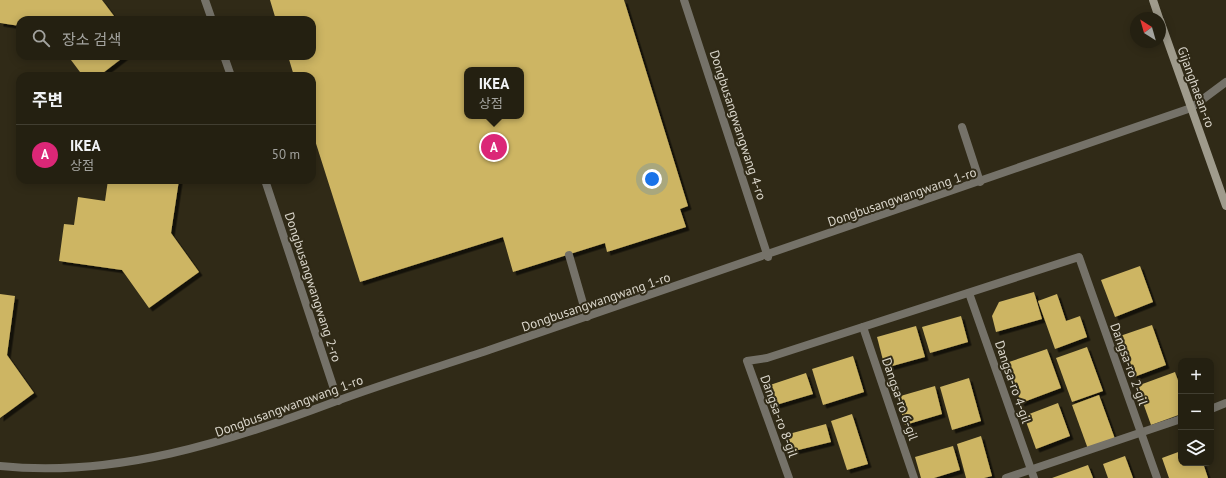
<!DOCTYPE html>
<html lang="ko">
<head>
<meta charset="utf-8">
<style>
	:root { --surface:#242011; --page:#302d1f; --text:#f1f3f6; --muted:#a3a39f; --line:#413e31; --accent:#db2777 }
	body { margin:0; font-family:"PT Sans","Noto Sans KR",sans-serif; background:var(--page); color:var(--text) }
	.controls { position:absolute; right:12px; bottom:12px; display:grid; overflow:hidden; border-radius:8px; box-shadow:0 2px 10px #0003 }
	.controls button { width:36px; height:36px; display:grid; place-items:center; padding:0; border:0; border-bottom:1px solid var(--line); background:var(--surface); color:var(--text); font:20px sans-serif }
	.compass { position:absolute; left:1130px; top:12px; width:36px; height:36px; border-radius:50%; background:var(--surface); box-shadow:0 2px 10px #0003; rotate:323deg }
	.you { position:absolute; left:652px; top:179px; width:14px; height:14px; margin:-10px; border:3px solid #fff; border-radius:50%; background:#1a73e8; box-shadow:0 0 0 6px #1a73e833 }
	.badge { display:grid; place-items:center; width:26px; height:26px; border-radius:50%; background:var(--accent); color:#fff; font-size:13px; font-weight:700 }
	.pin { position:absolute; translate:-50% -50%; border:2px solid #fff; box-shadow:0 1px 4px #0006 }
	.popup { position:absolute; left:464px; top:67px; width:60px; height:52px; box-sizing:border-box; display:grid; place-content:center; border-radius:8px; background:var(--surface); filter:drop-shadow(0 1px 3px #0005); font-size:13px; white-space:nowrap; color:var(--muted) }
	.popup b { font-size:15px; color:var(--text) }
	.popup::after { content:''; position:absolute; left:50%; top:100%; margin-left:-8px; border:8px solid transparent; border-top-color:var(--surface) }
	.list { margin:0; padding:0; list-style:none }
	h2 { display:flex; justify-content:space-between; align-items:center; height:52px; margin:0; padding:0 16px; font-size:17px }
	h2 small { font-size:13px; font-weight:400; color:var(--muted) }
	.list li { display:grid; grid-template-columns:26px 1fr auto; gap:12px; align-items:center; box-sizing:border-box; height:60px; padding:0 16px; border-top:1px solid var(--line) }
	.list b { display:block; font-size:15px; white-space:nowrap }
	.list p { margin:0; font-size:13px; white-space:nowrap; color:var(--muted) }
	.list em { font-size:13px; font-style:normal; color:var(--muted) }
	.icon { flex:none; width:22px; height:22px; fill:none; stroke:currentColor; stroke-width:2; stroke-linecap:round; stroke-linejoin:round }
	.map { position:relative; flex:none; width:1226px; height:478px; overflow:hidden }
	.search { position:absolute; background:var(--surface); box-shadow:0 2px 10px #0003; left:16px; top:16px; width:300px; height:44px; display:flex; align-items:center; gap:10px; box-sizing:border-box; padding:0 14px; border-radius:12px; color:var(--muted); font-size:15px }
	.panel { position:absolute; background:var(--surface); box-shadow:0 2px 10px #0003; left:16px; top:72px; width:300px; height:112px; border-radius:12px }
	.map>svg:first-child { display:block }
	.building { fill:#cdb564; fill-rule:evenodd; filter:url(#shadow) }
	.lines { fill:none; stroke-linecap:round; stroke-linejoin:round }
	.service { stroke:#757269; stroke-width:8 }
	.minor { stroke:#757269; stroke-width:8 }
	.tertiary { stroke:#757269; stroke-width:8 }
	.secondary { stroke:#9f9b8c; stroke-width:8 }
	.labels { text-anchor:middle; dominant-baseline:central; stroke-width:4; stroke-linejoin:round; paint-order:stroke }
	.street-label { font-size:13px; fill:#dad6cb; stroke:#302a17 }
</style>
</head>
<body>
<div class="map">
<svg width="1226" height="478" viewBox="0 0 1226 478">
	<defs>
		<filter id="shadow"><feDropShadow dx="3.5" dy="3.5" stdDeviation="0" flood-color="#0009"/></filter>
	</defs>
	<rect width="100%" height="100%" fill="#302a17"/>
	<!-- building -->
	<g class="building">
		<path d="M0,0H102L117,20H20V26L0,23Z"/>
		<path d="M270,0H624L688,206L680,209L686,227L607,252L605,243L513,272L503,237L360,282L312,131V76H294L288,56H312V20H276ZM467,70H521V116H467Z"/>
		<path d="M68,56H125L99,76H83Z"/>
		<path d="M108,180H179L171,233L199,272L149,308L122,270L59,261L64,224L74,225L78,197L105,201Z"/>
		<path d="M1140,266L1153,302L1115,317L1101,280Z"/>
		<path d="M1034,292L1042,319L996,332L992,316L999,302Z"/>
		<path d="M0,294L15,296L7,355L34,393L0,418Z"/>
		<path d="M1057,294L1066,321L1080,316L1087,337L1055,349L1038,301Z"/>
		<path d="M961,316L968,342L930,353L922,327Z"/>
		<path d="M1152,325L1166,365L1134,377L1120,336Z"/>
		<path d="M916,326L925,357L885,368L877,337Z"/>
		<path d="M1087,347L1103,391L1072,402L1056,358Z"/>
		<path d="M1047,349L1061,388L1021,403L1006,363Z"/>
		<path d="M853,356L864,392L823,405L812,369Z"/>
		<path d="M1175,372L1181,389V414L1151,425L1137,386Z"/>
		<path d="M806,373L813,394L776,405L770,385Z"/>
		<path d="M969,378L981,421L952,430L940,387Z"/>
		<path d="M935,386L942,414L905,425L897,397Z"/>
		<path d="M1099,395L1115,439L1088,449L1072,405Z"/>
		<path d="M1058,403L1070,436L1036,449L1024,416Z"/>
		<path d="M852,414L868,464L847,470L831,421Z"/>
		<path d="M826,424L831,442L790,452L785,435Z"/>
		<path d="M981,436L992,476L984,478H966L957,444Z"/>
		<path d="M953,446L960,470L934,478H921L915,457Z"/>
		<path d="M1181,451V463H1203L1208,478H1169L1162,458Z"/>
		<path d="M1125,456L1133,478H1108L1103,464Z"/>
		<path d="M1088,465L1093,478H1052Z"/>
	</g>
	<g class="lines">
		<!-- service -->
		<g class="service">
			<path d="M962,127L980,182"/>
			<path d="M569,255L587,317"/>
			<path d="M1211,409L1226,403"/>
			<path d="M1006,478L1181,419"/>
		</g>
		<!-- minor -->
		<g class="minor">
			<path d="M684,0L768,257"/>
			<path d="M1191,108L1226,82"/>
			<path d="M969,293L1034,478"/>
			<path d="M863,327L914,478"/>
			<path d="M789,478L747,361L767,358L1079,257L1157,478"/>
		</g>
		<!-- tertiary -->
		<g class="tertiary">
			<path d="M205,0L212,20"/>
			<path d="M224,56L231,76"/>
			<path d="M265,180L338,401"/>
			<path d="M0,466C115,478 228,442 334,402C385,383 438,367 489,350C724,271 958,190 1191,108"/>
		</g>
		<!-- secondary -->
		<g class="secondary">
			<path d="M1153,0L1159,18"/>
			<path d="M1160,20L1226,206"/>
		</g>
	</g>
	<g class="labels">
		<!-- street labels -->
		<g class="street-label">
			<text transform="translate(1196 87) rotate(70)">Gijanghaean-ro</text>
			<text transform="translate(738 125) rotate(72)">Dongbusangwangwang 4-ro</text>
			<text transform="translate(902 197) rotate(-19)">Dongbusangwangwang 1-ro</text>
			<text transform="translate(313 287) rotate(72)">Dongbusangwangwang 2-ro</text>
			<text transform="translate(596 302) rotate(-19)">Dongbusangwangwang 1-ro</text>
			<text transform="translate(1129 364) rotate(70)">Dangsa-ro 2-gil</text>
			<text transform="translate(1013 382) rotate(71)">Dangsa-ro 4-gil</text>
			<text transform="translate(900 399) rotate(71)">Dangsa-ro 6-gil</text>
			<text transform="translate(289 406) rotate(-20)">Dongbusangwangwang 1-ro</text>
			<text transform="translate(779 416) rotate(70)">Dangsa-ro 8-gil</text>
		</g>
	</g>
</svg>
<div class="controls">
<button>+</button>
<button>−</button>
<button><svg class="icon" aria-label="layers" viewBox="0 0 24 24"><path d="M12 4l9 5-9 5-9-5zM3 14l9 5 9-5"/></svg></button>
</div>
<svg class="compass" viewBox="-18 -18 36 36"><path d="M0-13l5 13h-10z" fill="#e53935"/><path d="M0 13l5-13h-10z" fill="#a3a39f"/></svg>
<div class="you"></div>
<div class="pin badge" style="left:494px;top:147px">A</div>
<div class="popup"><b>IKEA</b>상점</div>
<div class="search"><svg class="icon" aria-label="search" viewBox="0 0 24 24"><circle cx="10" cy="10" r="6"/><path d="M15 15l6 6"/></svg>장소 검색</div>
<section class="panel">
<h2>주변<small></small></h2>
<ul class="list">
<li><span class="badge">A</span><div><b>IKEA</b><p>상점</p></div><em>50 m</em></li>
</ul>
</section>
</div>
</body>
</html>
